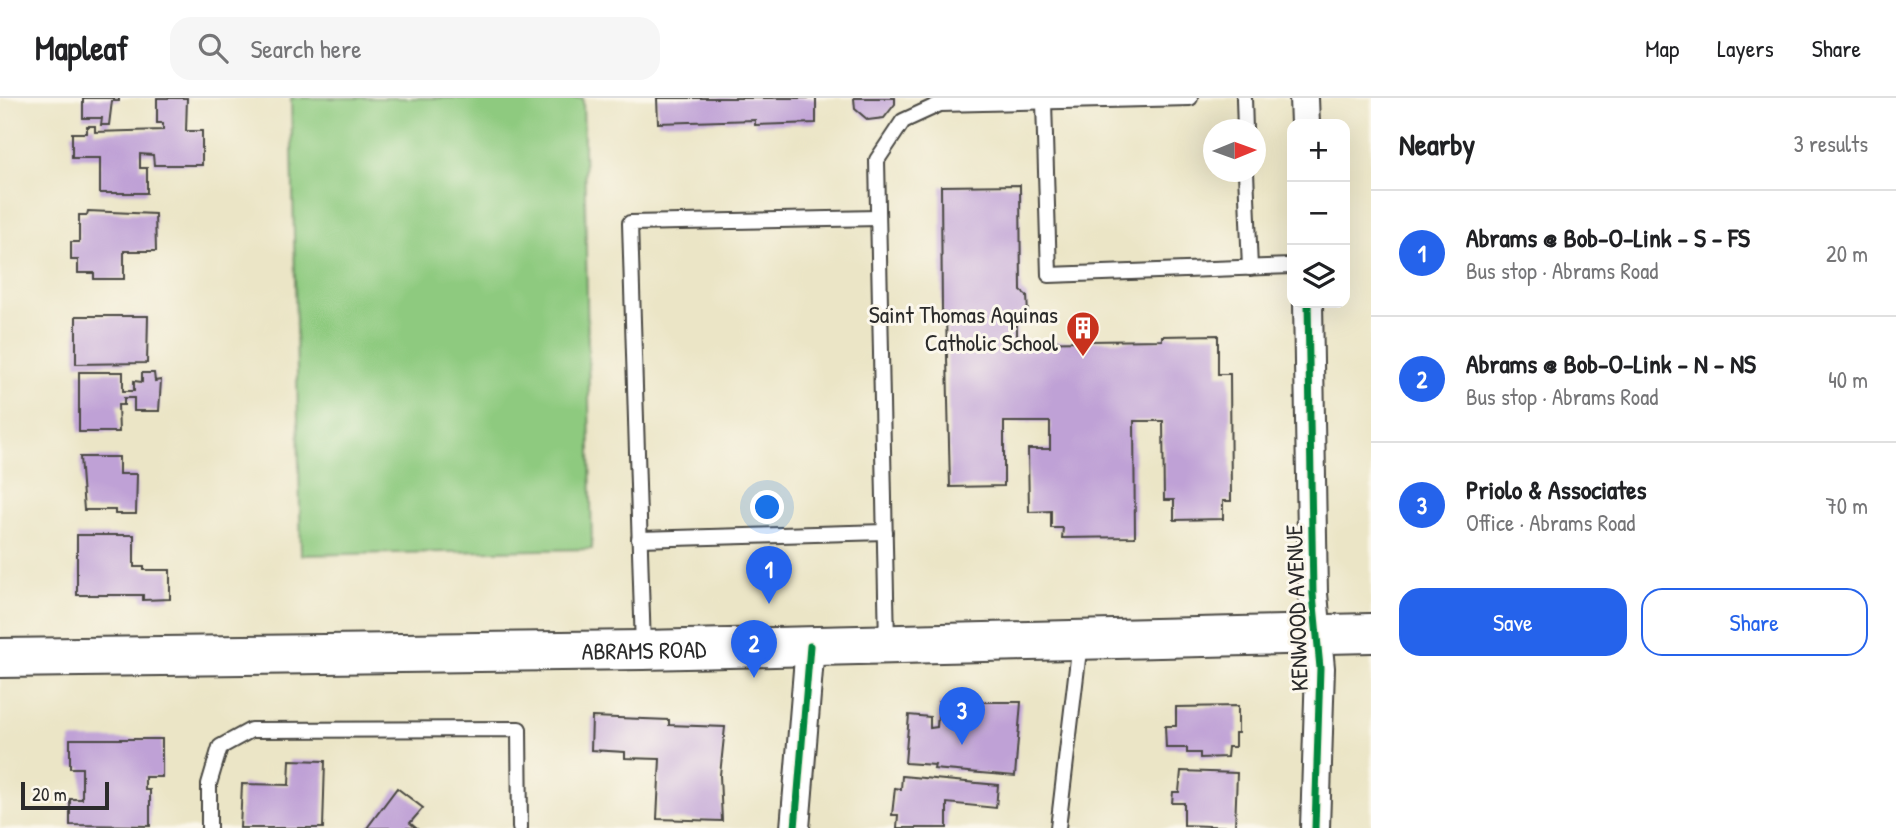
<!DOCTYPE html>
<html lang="en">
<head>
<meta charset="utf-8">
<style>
	:root { --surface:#fff; --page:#f6f6f6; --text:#202124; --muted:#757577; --line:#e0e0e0; --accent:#2563eb }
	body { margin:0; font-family:"Patrick Hand",sans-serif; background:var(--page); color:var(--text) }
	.controls { position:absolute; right:21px; top:21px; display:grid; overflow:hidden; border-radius:14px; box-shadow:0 7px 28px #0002 }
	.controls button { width:63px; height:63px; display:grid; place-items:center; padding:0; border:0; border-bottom:2px solid var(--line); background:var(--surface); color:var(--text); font:35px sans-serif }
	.compass { position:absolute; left:1203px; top:21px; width:63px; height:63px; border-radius:50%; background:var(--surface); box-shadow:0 7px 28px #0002; rotate:89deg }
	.scale { position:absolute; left:21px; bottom:18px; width:88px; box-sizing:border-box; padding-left:7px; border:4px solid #2b2b2b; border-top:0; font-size:19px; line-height:24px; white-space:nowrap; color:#2b2b2b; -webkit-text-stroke:5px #fbf7ec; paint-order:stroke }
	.you { position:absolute; left:768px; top:410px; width:24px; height:24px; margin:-18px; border:5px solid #fff; border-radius:50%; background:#1a73e8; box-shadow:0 0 0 10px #1a73e833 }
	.badge { display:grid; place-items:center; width:46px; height:46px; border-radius:50%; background:var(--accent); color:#fff; font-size:23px; font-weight:700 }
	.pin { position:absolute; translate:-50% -58px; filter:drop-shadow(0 2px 4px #0008) }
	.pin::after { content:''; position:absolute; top:37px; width:24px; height:21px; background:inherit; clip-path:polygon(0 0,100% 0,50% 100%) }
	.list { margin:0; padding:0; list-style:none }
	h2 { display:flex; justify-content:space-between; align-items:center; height:91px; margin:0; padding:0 28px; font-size:30px }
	h2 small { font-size:23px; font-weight:400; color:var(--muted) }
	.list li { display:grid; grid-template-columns:46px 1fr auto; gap:21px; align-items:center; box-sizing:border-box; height:126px; padding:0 28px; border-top:2px solid var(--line) }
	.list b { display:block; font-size:26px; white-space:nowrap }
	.list p { margin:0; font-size:23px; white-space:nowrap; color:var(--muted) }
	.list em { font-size:23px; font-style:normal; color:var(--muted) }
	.actions { display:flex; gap:14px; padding:21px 28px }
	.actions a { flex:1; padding:16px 0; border:2px solid var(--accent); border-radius:21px; text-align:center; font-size:24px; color:var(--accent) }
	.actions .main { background:var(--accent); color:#fff }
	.icon { flex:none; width:38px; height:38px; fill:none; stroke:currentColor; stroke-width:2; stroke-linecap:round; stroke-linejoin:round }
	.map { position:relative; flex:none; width:1371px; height:730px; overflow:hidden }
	header { display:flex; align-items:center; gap:42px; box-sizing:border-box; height:98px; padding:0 35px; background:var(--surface); border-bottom:2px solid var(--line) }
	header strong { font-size:33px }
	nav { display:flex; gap:38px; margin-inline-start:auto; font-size:24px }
	.search { width:490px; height:63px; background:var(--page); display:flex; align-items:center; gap:18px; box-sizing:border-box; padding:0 24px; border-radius:21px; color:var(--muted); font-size:26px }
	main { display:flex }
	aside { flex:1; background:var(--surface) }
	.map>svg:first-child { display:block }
	.green { fill:#8eca7f; stroke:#5c7a55; stroke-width:2 }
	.building { fill:#bfa1d6 }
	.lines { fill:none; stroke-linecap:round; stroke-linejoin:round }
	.service-casing { stroke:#484742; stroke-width:18 }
	.minor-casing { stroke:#484742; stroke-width:32 }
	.secondary-casing { stroke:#484742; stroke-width:42 }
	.service { stroke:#fff; stroke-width:14 }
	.minor { stroke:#fff; stroke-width:28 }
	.secondary { stroke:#fff; stroke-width:38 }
	.cycleway-casing { stroke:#fbf7ec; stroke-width:11 }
	.cycleway { stroke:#00873e; stroke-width:7 }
	.labels { text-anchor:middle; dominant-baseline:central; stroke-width:6; stroke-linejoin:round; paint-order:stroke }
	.poi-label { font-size:24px; fill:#2b2b2b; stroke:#fbf7ec; text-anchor:end }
	.street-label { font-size:24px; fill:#2b2b2b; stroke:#fbf7ec }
</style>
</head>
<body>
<header>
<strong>Mapleaf</strong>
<div class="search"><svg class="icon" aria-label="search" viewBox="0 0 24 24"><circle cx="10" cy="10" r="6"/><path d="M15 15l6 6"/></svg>Search here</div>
<nav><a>Map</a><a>Layers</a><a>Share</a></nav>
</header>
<main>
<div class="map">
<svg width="1371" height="730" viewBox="0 0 1371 730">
	<rect width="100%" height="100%" fill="#fbf7ec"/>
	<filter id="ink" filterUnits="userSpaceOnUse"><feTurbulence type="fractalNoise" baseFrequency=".0143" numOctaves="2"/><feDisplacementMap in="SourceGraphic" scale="14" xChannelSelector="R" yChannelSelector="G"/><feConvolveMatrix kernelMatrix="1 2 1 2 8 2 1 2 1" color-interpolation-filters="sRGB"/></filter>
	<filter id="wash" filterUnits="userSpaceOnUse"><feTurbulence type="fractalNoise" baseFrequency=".00686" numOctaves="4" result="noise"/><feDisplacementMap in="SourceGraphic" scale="28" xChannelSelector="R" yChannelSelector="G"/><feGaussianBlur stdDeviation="1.57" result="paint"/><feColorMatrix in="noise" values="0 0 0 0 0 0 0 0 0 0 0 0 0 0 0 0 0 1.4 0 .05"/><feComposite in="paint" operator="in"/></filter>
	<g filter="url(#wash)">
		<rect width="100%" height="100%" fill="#ebe5c6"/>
		<!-- green -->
		<path class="green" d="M291,0H583L592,451L301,457Z"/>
		<g id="blocks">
			<!-- building -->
			<g class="building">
				<path d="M83,0H119V3H112L109,27H101L102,20H83Z"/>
				<path d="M157,0H187L186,33H202V67H154L153,57L140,56V70H147V95H100V60H72V35H87V28H95V34L163,32V25H157Z"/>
				<path d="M657,0H816V25L755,27V22L658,25Z"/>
				<path d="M854,0H895V6L884,20L868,22L855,11Z"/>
				<path d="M1020,87L1021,193L1027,198L1028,216H1017V244L1162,242V238L1218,237V276H1230L1231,403H1223V421L1174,422V402H1164L1163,323H1134L1135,439L1062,440L1063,430H1051V413L1029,414L1028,351H1050V324H1004V388L950,389L946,216H942L941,88Z"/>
				<path d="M88,113L155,116L156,153H124V181H94V175H78V162H71V144H79V117H87Z"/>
				<path d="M76,218H148L147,265L76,266Z"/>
				<path d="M79,274H123V293H134V283L142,284V275H154L155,283L161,282L159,313H134V300H124V307H118L119,334H79Z"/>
				<path d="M80,359H119V376H137L136,416H115V412H84Z"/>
				<path d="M77,437H134V469H144V472H170V501L143,502V497H77Z"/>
				<path d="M939,604H1021L1015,678L934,671L935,667L905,665L909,617L930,619V630L937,629Z"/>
				<path d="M1238,608V635H1235V649H1228L1227,659L1200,660V655H1187V650H1166L1165,628H1176V609Z"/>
				<path d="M592,619L669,622V627L725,629L720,677L722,723L657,721L660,661L625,660V654L591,652Z"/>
				<path d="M70,641H162V679H145V692H150V728L70,727V701H82V670H70Z"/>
				<path d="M290,662L325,663L323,730H240L242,686L289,687Z"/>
				<path d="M1181,673L1237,675L1235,729L1184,727V705H1172L1173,694H1179Z"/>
				<path d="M902,678L998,687L996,710L947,705V730H897L898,717H892L895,690L901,691Z"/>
				<path d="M397,690L423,710L410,725L416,730H367Z"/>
			</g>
		</g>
	</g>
	<g filter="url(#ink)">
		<use href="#blocks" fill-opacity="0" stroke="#484742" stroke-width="2"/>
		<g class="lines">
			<!-- service casing -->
			<g class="service-casing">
				<g id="service">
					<path d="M1244,0L1245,32"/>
					<path d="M1044,4L1049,177L1292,168"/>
					<path d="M1246,74L1250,170"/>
					<path d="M639,441L885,434"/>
					<path d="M887,545L877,62L903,23L940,6L1190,0"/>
					<path d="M643,551L630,125L878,120"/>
					<path d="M209,730V686L220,649L251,632L519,631L520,730"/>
					<path d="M1058,730L1080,544"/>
				</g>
			</g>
			<!-- minor casing -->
			<g class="minor-casing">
				<g id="minor">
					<path d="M1304,0L1305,26"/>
					<path d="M1308,205L1313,496L1320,570L1315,730"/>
					<path d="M795,730L810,548"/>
				</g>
			</g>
			<!-- secondary casing -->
			<g class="secondary-casing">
				<g id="secondary">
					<path id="s1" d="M0,560L643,552L1371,535"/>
				</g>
			</g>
			<!-- service -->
			<use href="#service" class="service"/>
			<!-- minor -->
			<use href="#minor" class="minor"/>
			<!-- secondary -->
			<use href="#secondary" class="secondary"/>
			<!-- cycleway casing -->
			<g class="cycleway-casing">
				<g id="cycleway">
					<path d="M1308,205L1313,496L1320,570L1315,730"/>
					<path d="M795,730L810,548"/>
				</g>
			</g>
			<!-- cycleway -->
			<use href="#cycleway" class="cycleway"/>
		</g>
	</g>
	<!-- icons -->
	<defs>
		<g id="building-pin" transform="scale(1.75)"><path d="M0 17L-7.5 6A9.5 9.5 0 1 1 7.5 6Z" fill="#c8321e" stroke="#fbf7ec"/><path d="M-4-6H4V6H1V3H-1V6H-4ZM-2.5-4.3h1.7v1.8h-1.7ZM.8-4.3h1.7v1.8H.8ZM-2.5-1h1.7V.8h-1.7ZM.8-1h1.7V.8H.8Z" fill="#fff"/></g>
	</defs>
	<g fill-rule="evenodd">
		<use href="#building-pin" x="1083" y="230"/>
	</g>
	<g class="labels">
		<!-- poi labels -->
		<g class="poi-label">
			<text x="1058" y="216">Saint Thomas Aquinas<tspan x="1058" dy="28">Catholic School</tspan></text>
		</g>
		<!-- street labels -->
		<g class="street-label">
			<text transform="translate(1296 510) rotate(-92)">KENWOOD AVENUE</text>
			<text stroke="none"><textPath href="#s1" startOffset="644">ABRAMS ROAD</textPath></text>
		</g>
	</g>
</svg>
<div class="controls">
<button>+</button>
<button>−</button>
<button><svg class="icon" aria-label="layers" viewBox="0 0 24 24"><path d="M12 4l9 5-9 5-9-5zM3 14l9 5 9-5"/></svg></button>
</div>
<svg class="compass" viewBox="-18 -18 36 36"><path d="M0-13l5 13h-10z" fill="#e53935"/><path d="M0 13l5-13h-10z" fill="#757577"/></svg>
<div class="scale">20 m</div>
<div class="you"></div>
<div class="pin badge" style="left:769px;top:506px">1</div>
<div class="pin badge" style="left:754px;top:580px">2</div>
<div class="pin badge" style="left:962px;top:647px">3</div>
</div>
<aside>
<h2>Nearby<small>3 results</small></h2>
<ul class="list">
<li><span class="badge">1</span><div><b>Abrams @ Bob-O-Link - S - FS</b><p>Bus stop · Abrams Road</p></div><em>20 m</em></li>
<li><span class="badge">2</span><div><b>Abrams @ Bob-O-Link - N - NS</b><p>Bus stop · Abrams Road</p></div><em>40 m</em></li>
<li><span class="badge">3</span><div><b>Priolo &amp; Associates</b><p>Office · Abrams Road</p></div><em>70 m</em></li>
</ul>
<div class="actions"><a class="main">Save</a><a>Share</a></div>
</aside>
</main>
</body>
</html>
